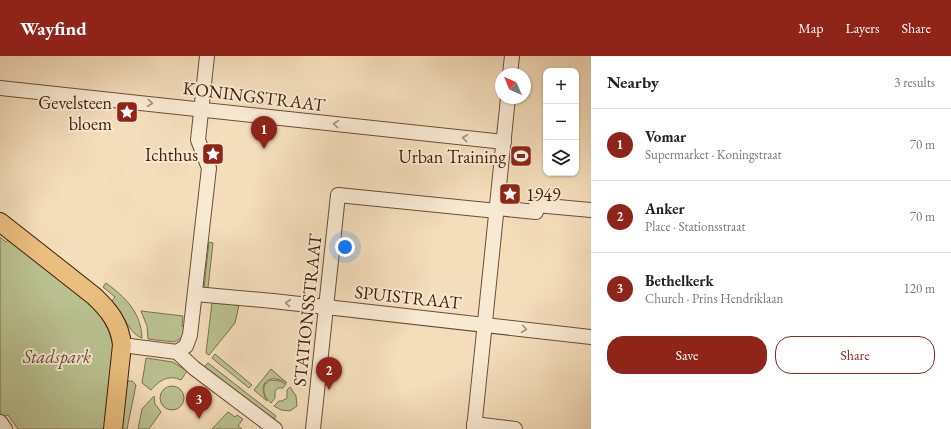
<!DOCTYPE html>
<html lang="en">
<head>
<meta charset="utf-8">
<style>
	:root { --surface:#fff; --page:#f2f2f2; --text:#222; --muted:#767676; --line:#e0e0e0; --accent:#8f2418 }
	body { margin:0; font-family:"EB Garamond",serif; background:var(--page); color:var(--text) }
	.controls { position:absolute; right:12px; top:12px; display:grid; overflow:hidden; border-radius:8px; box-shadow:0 1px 3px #0004 }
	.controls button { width:36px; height:36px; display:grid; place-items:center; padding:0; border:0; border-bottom:1px solid var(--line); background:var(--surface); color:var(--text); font:20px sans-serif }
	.compass { position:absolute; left:495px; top:12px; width:36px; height:36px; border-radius:50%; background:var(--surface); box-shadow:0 1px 3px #0004; rotate:316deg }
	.you { position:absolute; left:345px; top:191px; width:14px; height:14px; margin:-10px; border:3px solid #fff; border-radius:50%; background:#1a73e8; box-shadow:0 0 0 6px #1a73e833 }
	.badge { display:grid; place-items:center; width:26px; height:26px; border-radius:50%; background:var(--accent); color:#fff; font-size:13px; font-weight:700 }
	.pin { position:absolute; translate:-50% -33px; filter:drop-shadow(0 1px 2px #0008) }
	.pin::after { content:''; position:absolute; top:21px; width:14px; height:12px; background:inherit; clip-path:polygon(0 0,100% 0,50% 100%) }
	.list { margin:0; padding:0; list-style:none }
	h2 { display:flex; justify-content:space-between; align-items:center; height:52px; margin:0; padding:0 16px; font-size:17px }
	h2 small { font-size:13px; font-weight:400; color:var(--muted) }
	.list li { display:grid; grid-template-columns:26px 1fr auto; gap:12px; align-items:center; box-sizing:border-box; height:72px; padding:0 16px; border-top:1px solid var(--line) }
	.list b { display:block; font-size:15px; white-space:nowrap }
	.list p { margin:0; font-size:13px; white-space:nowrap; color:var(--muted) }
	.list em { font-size:13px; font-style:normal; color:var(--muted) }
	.actions { display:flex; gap:8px; padding:12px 16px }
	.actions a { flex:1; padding:9px 0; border:1px solid var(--accent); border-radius:16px; text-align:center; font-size:14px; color:var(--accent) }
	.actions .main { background:var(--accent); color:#fff }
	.icon { flex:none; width:22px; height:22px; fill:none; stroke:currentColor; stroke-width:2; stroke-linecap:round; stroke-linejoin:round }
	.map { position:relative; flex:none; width:591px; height:373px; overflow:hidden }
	header { display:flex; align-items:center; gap:24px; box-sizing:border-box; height:56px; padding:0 20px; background:var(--accent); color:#fff }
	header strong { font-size:19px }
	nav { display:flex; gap:22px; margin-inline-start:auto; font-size:14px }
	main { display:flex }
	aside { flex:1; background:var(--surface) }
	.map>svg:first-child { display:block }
	.green { fill:#bac191; stroke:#7c704c }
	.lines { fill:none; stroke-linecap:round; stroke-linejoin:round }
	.minor-casing { stroke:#6c4e35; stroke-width:16 }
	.major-casing { stroke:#3e1e08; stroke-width:20 }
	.minor { stroke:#f8e9d3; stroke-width:14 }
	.major { stroke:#eabe7e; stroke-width:18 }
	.oneway { stroke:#a48e78 }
	.labels { text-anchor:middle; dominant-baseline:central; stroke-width:4; stroke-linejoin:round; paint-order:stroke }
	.street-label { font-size:18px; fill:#3e1e08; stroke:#f8e9d3 }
	.poi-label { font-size:18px; fill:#3e1e08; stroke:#f8e9d3; text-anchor:end }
	.park-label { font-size:18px; font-style:italic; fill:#634f31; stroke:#f8e9d3 }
</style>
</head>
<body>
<header>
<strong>Wayfind</strong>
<nav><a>Map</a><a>Layers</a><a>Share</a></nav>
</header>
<main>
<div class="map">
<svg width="591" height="373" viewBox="0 0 591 373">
	<rect width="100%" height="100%" fill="#f4ddbb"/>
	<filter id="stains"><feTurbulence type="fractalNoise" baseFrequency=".005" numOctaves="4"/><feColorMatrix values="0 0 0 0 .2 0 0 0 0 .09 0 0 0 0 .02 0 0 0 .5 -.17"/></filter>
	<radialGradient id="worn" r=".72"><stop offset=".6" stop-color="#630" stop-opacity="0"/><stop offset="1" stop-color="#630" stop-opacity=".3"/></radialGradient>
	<!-- green -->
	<g class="green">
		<path d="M0,181L6,186L10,182L86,241L103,260L114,289L107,373H18L8,359L3,361L0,357Z"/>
		<path d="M209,186L213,187L208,232H204Z"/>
		<path d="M106,227C125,241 141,256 142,282C129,278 122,255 112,245L115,241L103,231Z"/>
		<path d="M212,247L239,249L235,267L209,299L206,297Z"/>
		<path d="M141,255L183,260L182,270L186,272L182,282L174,286L148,283L147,270Z"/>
		<path d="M215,298L252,329L249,332L212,302Z"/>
		<path d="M146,302L173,306L187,315L181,324C168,318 159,325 151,334L142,327Z"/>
		<path d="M208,307L276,360L273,365L204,311Z"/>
		<path d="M271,313L287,327C270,317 256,326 267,345L254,334Z"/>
		<path d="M271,324L280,325L286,328L283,332H278L275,335V342L271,347C265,342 262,335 265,328Z"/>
		<path d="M125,325H132L136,329L127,373H120Z"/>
		<circle cx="172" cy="342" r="12"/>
		<path d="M290,331L296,340L297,350L290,355L281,354L274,350L279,345H282L287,342V334Z"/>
		<path d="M154,340L155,348L161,356L149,373H138L142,353Z"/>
		<path d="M228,356L235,361L237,359L243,363L238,370L242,373H212Z"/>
	</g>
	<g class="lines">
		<!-- minor casing -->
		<g class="minor-casing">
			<g id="minor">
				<path d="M510,18L512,0"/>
				<path d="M0,32L504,86"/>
				<path d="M497,152L536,156V149L591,154"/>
				<path d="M195,238L273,245L591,281"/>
				<path d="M122,289L177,296L194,312L275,373"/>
				<path d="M177,296L186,290L190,279L209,112L198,84L207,0"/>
				<path d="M0,366L5,373"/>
				<path d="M474,368L515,373"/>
				<path d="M313,373L338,139L497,155"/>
				<path d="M474,373L508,42"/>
			</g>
		</g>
		<!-- major casing -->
		<g class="major-casing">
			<path id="major" d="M0,166L94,240C109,254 120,268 122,289L113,373"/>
		</g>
		<!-- minor -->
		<use href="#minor" class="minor"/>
		<!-- major -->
		<use href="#major" class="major"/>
	</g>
	<!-- one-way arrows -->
	<defs><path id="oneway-chevron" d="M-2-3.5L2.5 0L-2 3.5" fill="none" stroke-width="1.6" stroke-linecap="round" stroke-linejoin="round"/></defs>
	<g class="oneway">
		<use href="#oneway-chevron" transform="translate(150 47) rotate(6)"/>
		<use href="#oneway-chevron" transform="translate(336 68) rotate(-174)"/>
		<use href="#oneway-chevron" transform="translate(465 82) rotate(-174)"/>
		<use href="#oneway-chevron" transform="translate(288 247) rotate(-174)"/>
		<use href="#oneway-chevron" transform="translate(524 273) rotate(7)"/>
	</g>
	<!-- icons -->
	<defs>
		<g id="sight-square" transform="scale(1.15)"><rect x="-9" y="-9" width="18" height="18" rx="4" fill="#8f2418" stroke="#f8e9d3"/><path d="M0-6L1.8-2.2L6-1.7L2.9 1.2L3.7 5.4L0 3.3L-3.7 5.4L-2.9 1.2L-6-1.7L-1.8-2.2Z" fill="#fff"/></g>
		<g id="stadium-square" transform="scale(1.15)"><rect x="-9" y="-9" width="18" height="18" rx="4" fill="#8f2418" stroke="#f8e9d3"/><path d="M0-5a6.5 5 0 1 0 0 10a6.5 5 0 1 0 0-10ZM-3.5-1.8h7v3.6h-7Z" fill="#fff"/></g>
	</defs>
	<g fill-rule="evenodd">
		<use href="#sight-square" x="127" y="56"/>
		<use href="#sight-square" x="213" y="98"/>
		<use href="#stadium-square" x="521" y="100"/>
		<use href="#sight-square" x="510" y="138"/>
	</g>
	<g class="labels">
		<!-- street labels -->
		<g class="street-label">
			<text transform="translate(254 40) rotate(7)">KONINGSTRAAT</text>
			<text transform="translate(408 241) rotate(6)">SPUISTRAAT</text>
			<text transform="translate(307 254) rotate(-84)">STATIONSSTRAAT</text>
		</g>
		<!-- poi labels -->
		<g class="poi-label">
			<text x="112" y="46">Gevelsteen<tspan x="112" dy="21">bloem</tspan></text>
			<text x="198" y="98">Ichthus</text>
			<text x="506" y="100">Urban Training</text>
			<text x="526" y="138" text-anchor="start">1949</text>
		</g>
		<!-- park labels -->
		<g class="park-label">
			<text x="57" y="300">Stadspark</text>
		</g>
	</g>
	<rect width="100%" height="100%" filter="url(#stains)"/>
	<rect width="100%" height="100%" fill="url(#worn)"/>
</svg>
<div class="controls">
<button>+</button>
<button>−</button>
<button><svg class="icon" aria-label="layers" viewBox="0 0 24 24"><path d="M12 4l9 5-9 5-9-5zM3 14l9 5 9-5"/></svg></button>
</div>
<svg class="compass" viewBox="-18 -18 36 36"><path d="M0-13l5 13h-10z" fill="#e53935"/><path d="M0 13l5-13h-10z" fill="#767676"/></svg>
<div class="you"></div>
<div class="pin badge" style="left:264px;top:93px">1</div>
<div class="pin badge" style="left:329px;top:334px">2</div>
<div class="pin badge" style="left:199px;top:363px">3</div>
</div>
<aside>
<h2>Nearby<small>3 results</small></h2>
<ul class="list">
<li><span class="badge">1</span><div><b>Vomar</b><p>Supermarket · Koningstraat</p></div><em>70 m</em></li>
<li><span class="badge">2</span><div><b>Anker</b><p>Place · Stationsstraat</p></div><em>70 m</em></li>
<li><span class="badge">3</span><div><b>Bethelkerk</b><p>Church · Prins Hendriklaan</p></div><em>120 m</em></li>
</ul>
<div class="actions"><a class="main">Save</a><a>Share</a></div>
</aside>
</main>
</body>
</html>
